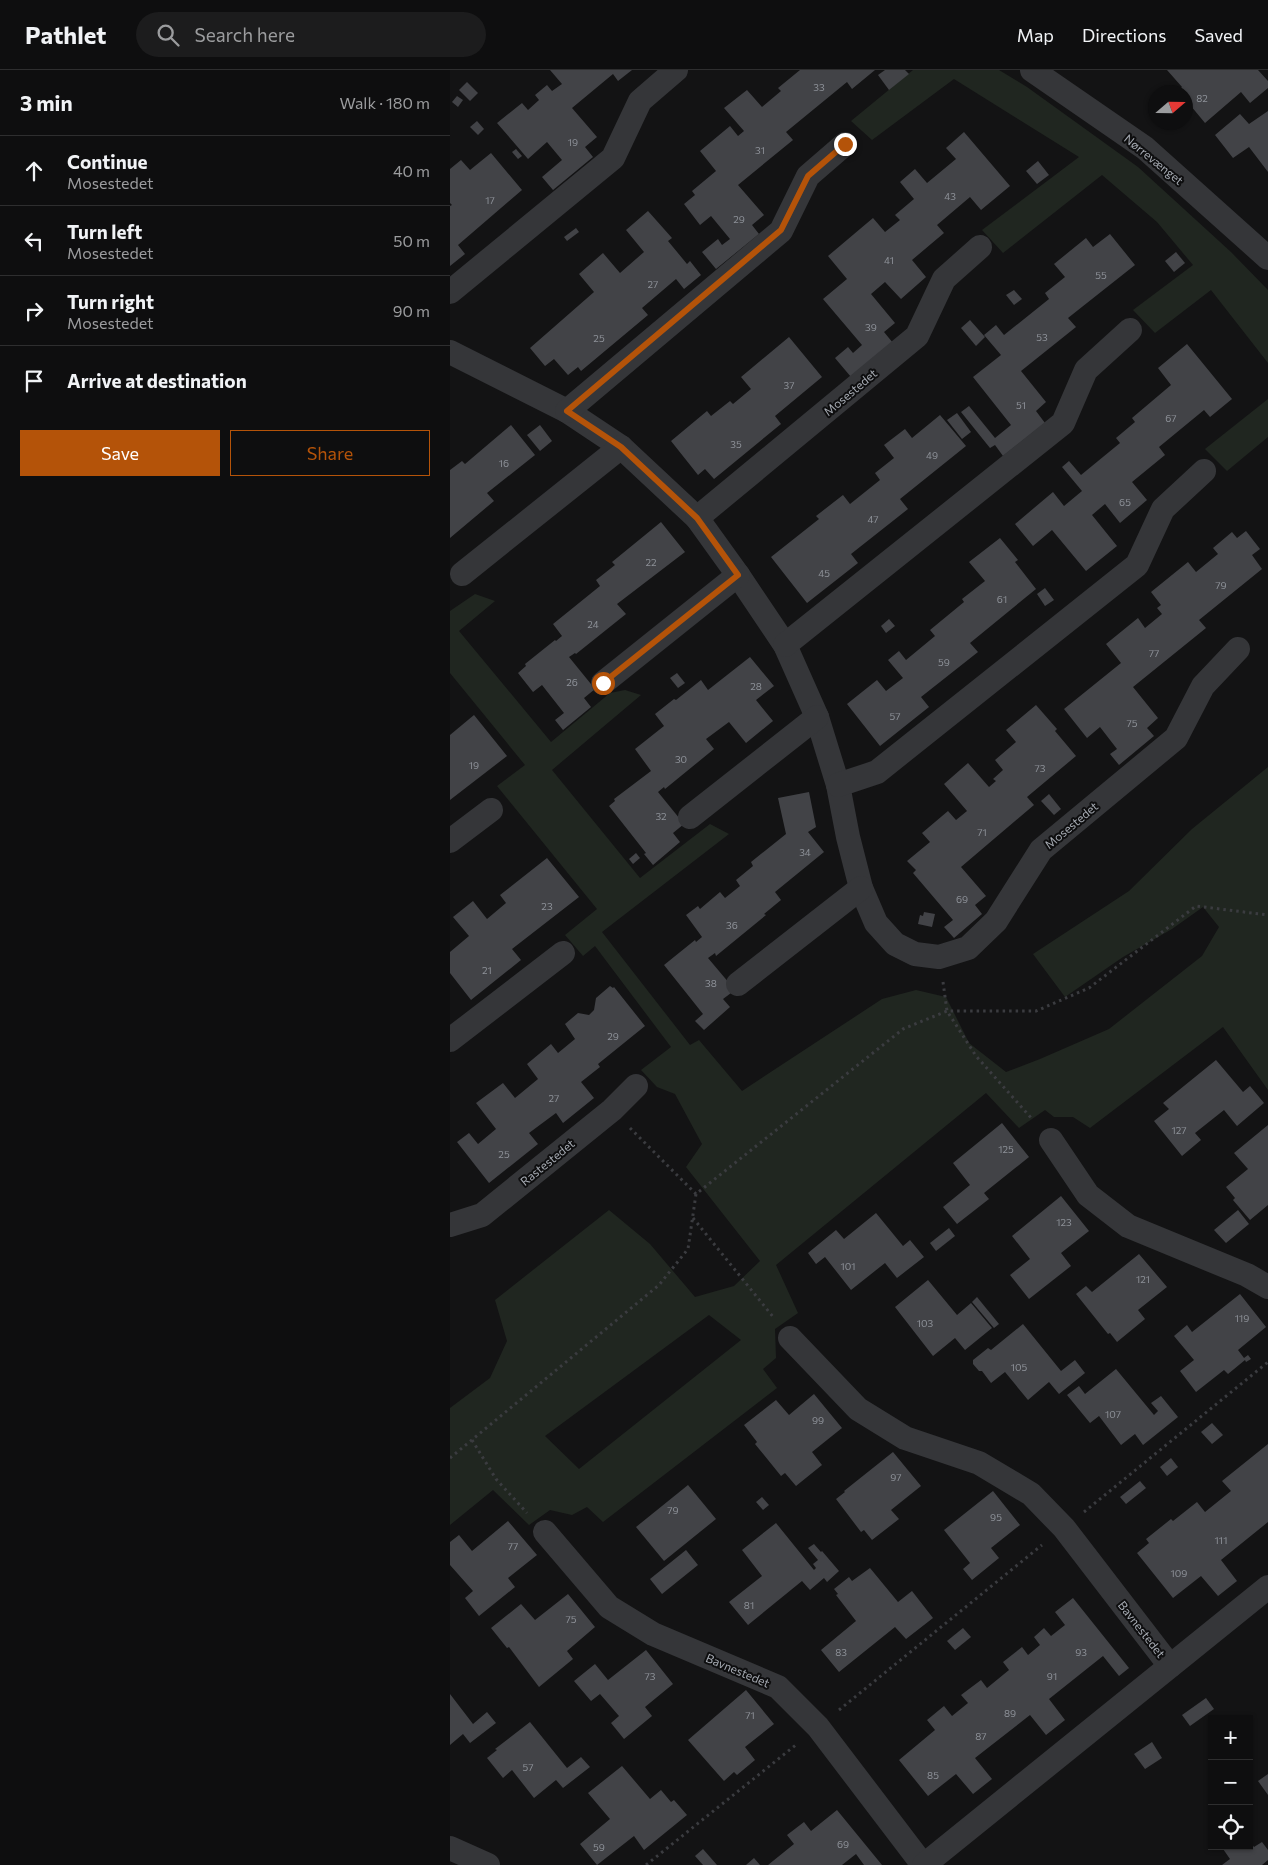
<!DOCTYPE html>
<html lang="en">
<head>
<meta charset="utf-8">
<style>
	:root { --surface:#0e0e0f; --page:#1c1c1d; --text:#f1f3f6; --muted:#9b9c9e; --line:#2e2e2f; --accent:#b45309 }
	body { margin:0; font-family:Commissioner,sans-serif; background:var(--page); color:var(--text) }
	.controls { position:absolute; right:15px; bottom:15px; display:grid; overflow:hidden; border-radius:0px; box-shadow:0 1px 4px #0004 }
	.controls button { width:45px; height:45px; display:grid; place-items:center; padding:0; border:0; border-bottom:1px solid var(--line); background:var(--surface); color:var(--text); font:25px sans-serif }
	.compass { position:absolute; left:698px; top:15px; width:45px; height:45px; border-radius:50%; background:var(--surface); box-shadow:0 1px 4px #0004; rotate:70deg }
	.stop { position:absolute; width:15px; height:15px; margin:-11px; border:4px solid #b45309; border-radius:50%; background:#fff }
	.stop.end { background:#b45309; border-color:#fff; box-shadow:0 1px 5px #0008 }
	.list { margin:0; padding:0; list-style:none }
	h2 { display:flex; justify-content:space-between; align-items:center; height:65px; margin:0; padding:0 20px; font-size:21px }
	h2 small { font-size:16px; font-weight:400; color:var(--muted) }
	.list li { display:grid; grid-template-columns:32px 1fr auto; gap:15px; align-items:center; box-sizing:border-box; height:70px; padding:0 20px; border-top:1px solid var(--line) }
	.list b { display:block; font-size:19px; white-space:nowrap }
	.list p { margin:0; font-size:16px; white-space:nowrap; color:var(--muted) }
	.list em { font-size:16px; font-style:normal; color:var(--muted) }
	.actions { display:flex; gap:10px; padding:15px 20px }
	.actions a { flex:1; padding:11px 0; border:1px solid var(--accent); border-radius:0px; text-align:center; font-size:18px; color:var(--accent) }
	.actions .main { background:var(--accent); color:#fff }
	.icon { flex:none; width:28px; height:28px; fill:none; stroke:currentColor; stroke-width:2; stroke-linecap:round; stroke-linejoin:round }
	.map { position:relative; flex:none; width:818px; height:1795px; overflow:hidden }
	header { display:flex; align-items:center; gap:30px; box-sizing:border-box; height:70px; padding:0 25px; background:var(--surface); border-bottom:1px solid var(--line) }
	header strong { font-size:24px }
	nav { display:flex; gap:28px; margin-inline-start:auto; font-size:18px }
	.search { width:350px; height:45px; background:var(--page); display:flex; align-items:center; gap:12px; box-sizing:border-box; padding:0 18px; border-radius:28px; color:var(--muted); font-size:19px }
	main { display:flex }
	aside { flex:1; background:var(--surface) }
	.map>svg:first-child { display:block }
	.green { fill:#202620; fill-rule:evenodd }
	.building { fill:#424347 }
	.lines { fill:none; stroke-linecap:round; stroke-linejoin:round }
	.path { stroke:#3b3c40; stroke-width:3; stroke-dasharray:2.5 4; stroke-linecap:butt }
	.street { stroke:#353639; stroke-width:24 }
	.route { stroke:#b45309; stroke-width:6 }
	.labels { text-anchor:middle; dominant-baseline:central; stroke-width:4; stroke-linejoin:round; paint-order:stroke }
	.number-label { font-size:10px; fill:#8d9198 }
	.street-label { font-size:12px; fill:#a6abb3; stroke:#0e0e0f }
</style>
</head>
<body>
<header>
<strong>Pathlet</strong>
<div class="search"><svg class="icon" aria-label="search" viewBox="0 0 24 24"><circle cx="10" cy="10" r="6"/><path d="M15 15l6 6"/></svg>Search here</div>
<nav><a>Map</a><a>Directions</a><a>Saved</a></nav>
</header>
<main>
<aside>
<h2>3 min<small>Walk · 180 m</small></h2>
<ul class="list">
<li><svg class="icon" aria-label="ahead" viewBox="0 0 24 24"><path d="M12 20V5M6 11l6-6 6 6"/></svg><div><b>Continue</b><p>Mosestedet</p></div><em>40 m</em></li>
<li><svg class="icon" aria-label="left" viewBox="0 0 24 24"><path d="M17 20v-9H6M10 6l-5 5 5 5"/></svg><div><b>Turn left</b><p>Mosestedet</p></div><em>50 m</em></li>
<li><svg class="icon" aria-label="right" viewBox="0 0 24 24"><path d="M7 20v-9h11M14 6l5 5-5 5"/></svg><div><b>Turn right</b><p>Mosestedet</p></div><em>90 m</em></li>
<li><svg class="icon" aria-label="arrive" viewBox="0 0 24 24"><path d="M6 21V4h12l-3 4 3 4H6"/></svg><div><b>Arrive at destination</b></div></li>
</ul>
<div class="actions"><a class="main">Save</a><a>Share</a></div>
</aside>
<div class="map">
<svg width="818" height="1795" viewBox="0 0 818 1795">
	<rect width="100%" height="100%" fill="#131314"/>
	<!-- green -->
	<g class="green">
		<path d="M463,0H549L577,17L688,97L781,182L818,220V293L761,220L705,263L683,240L743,195L707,152L652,105L553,183L532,160L629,87L504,9L422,70L401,51Z"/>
		<path d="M818,329V367L777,401L755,379Z"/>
		<path d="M25,524L45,531L9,561L101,672L160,623L175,620L191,625L102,700L190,808L260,754L279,764L152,862L240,975L249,970L292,1021L432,929L466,920L496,927L519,973L556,1002L590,989L659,959L752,886L769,857L753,837L722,859L673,887L615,927L583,884L679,821L742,759L818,697V1020L773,957L640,1058L623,1047H604L595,1040L569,1058L536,1023L326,1195L348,1243L325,1259L326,1288L313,1299L327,1318L153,1452L137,1437L122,1445L100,1440L79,1455L43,1420L0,1455V1338L40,1308L57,1271L45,1230L159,1140L200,1174L245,1227L284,1216L310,1191L236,1097L252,1074L225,1024L207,1017L191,1000L221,977L145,876L133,886L115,865L147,839L47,716L75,695L0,603V541ZM259,1245L291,1270L129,1399L95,1366Z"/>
	</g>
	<!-- building -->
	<g class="building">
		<path d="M100,0H182L168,11L163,4L122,38L147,67L135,77L143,87L103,120L92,107L112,90L97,72L78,89L47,53L72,33L78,40L89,30L85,25L97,15L102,21L112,14Z"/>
		<path d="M350,0H425L402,19L397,12L336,62L343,70L288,115L314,145L302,155L309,164L266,199L252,182L268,169L272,175L280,169L261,146L250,155L234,134L245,125L242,121L266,101L250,81L280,56L288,66L294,61L274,38L297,20L312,37L331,21L328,18Z"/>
		<path d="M435,0H455L459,4L439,20L428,5Z"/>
		<path d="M717,0H808L818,11V18L800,33L791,22L755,53L736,30V22L728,21L732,17Z"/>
		<path d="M17,12L28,23L20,31L9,20Z"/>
		<path d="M7,26L13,30L8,37L2,32Z"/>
		<path d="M818,41V102L799,77L783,88L765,65L790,44L799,54Z"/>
		<path d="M27,51L34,59L28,65L20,57Z"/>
		<path d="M514,62L560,116L531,140L520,127L487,155L494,163L462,190L476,207L451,229L435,212L421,224L445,253L434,262L443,273L401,307L385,288L398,277L403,283L412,275L373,229L397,209L378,186L423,148L435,162L450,150L445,145L464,129L450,112L465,99L477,113L506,89L496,78Z"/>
		<path d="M66,79L72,86L68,89L62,82Z"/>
		<path d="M41,83L72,120L8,175L15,184L0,196V136L2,135L0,133V99L11,90L20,100Z"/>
		<path d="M588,91L599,105L587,114L576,101Z"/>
		<path d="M198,141L222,168L218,171L237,194L240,191L251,205L234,219L226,209L192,238L198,245L131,301L128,297L118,305L104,289L95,296L80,278L144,222L129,204L153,183L170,203L194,182L176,160Z"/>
		<path d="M126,158L129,162L117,171L114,167Z"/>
		<path d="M660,164L685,195L618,248L626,257L571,301L596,332L586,341L595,353L553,386L545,375L540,378L511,342L519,336L545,368L561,355L523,307L551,285L534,265L546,255L554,265L599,229L595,223L615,207L604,194L636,168L643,177Z"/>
		<path d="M726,182L735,193L724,202L715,191Z"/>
		<path d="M564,220L572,229L564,235L556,225Z"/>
		<path d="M520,250L535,267L526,276L511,258Z"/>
		<path d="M339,267L372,307L325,346L331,354L264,409L255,399L248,405L221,371L257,341L261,346L280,331L283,334L301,319L291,307Z"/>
		<path d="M737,274L782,329L760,347L754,340L709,377L715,385L682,412L697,430L670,453L655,434L642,445L667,476L636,501L602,460L583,476L565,454L603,422L614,436L632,421L612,397L619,391L631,405L670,373L666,368L685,352L682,348L721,315L708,298Z"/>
		<path d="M507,343L521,362L512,369L497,350Z"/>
		<path d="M490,345L516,376L450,429L458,439L401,484L408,493L357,533L321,487L369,449L366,446L393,425L400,434L430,410L425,403L444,388L434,375L455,359L462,368Z"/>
		<path d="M61,355L85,385L37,423L44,431L0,468V400L12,391L15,394Z"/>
		<path d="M90,355L102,371L90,381L77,365Z"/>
		<path d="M211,452L235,482L167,534L176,544L126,584L125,583L119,587L145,619L134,628L141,637L113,660L105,650L114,643L92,615L83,622L68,603L76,596L75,594L105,570L106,571L112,566L103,554L150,516L146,510L165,495L162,492Z"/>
		<path d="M796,461L810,479L802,485L812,499L749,550L756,558L683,617L708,648L697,658L704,666L669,695L660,684L667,679L650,657L637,668L614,639L671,593L656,574L688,548L695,558L712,544L707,538L711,535L701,522L738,492L746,502L768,484L763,478L782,462L787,468Z"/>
		<path d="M550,468L568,490L565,492L586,519L520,573L528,582L471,627L479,637L430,676L397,634L427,610L436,621L453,608L438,590L449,581L456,590L485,566L480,560L514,532L512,529L535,511L519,492Z"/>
		<path d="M595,518L604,530L595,536L587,524Z"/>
		<path d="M439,549L445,556L436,563L431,556Z"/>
		<path d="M300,587L324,616L306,630L323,651L296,673L279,652L256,669L264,679L215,719L214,717L208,722L234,754L223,763L230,772L203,795L194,784L196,783L159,736L165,731L164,729L201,701L185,679L214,656L205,644L224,629L226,630L251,610L258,620Z"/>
		<path d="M227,603L235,613L228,618L220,608Z"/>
		<path d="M586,635L607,659L605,661L626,686L577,727L584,735L511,797L536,826L525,835L532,844L504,868L494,857L503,850L463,803L466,800L457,791L480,772L472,763L498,741L506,750L517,741L494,714L518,693L539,717L546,711L543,709L553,700L545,690L566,672L556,660Z"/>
		<path d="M24,645L57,686L0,730V665Z"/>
		<path d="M359,722L366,757L358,762L374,782L325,822L331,830L314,844L316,845L266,886L265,883L258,888L285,920L273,929L280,937L254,960L245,951L253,944L214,895L245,870L246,872L252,867L236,845L248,836L250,839L270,822L275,828L290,816L286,810L303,796L301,792L336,764L328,728Z"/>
		<path d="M599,724L611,739L604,745L591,731Z"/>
		<path d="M186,783L190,788L183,794L179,789Z"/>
		<path d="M97,788L129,827L62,879L71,890L21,930L0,903V882L19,866L3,847L23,831L37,849L56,833L50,825Z"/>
		<path d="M474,842L485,844L482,857L468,854L470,845L473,846Z"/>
		<path d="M160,916L163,918L164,917L195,956L148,994L150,997L131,1012L144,1028L113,1053L106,1043L79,1063L88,1074L39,1113L7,1072L19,1063L28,1074L46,1059L26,1033L53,1013L65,1028L88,1009L77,994L101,974L108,983L125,969L115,954L128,943L139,945L144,940L146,928Z"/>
		<path d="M766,990L793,1022L800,1016L814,1033L787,1056L774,1040L745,1063L751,1070L732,1086L704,1051L719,1039L713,1033Z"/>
		<path d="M552,1053L579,1087L534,1123L539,1129L507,1154L493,1137L520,1115L503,1093Z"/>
		<path d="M818,1055V1135L800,1150L783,1130L785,1128L776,1117L798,1099L784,1083Z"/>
		<path d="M611,1126L639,1161L611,1183L621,1196L579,1229L560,1205L580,1189L562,1166Z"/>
		<path d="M788,1140L799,1154L776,1173L764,1160Z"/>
		<path d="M426,1143L453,1176L460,1170L474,1187L447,1208L435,1193L401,1220L375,1187L366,1194L358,1183L386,1160L394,1169Z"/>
		<path d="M499,1158L505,1166L486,1181L480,1173Z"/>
		<path d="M689,1184L717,1217L688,1240L695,1249L667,1272L660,1263L658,1264L626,1224L636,1216L642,1222Z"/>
		<path d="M478,1210L507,1245L521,1233L542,1258L515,1280L505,1268L483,1286L445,1237Z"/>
		<path d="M790,1224L816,1257L788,1280L794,1288L798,1285L801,1289L796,1292L795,1290L778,1304L774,1300L746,1322L730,1301L744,1290L724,1266L737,1255L742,1262Z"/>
		<path d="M527,1227L549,1254L544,1258L522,1232Z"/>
		<path d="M573,1254L611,1301L625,1290L635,1303L609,1324L599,1312L578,1330L555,1302L541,1313L532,1301H529L523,1294V1290L538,1278L541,1280Z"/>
		<path d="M666,1299L704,1345L708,1341L701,1333L711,1326L728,1347L693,1375L685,1364L671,1375L649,1346L640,1353L617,1325L629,1316L635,1324Z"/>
		<path d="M364,1324L392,1358L362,1382L372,1395L346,1416L335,1403L331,1406L305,1374L307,1372L294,1355L326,1330L339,1345Z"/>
		<path d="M762,1353L773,1365L762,1374L751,1362Z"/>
		<path d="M818,1374V1452L771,1490L787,1511L768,1526L751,1506L723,1528L687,1483L699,1473L696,1469L721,1449L723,1451L747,1432L755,1442L781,1421L772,1411Z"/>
		<path d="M443,1382L471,1416L441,1440L449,1449L422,1470L414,1460L411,1462L386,1429L395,1422L394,1421Z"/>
		<path d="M721,1388L728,1397L717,1406L710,1397Z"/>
		<path d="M690,1411L696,1418L676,1434L670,1427Z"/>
		<path d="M238,1415L266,1449L214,1491L186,1457Z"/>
		<path d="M543,1421L570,1455L541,1478L549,1488L522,1510L513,1499L520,1493L494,1460Z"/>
		<path d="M312,1427L319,1435L313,1440L306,1432Z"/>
		<path d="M58,1451L87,1485L58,1508L65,1517L29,1546L15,1528L23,1521L0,1495V1472L9,1465L22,1481Z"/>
		<path d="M326,1453L364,1500L366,1498L363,1494L368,1490L358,1478L364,1474L371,1482L372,1481L389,1501L377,1512L374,1508L360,1520L352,1511L298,1555L279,1532L312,1506L292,1480Z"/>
		<path d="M236,1480L248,1495L212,1524L200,1509Z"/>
		<path d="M420,1498L448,1532L462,1521L483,1548L456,1569L445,1557L389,1602L371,1580L406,1551L386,1525L388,1524L384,1519L399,1507L402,1511Z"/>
		<path d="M118,1524L145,1557L117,1581L123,1589L89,1617L59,1577L57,1578L41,1558L71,1534L85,1550Z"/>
		<path d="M623,1528L679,1598L669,1606L653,1586L599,1629L615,1650L596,1665L580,1645L525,1688L542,1709L523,1724L506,1704L478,1726L449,1690L485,1660L477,1650L494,1636L502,1646L518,1633L511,1625L531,1610L537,1618L559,1600L553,1592L572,1577L578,1585L590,1575L584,1567L594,1558L601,1566L615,1555L605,1542Z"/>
		<path d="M513,1558L521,1567L505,1580L497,1571Z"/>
		<path d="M196,1580L223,1614L195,1637L202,1646L174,1669L161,1653L169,1646L150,1624L141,1631L124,1611L145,1594L158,1610Z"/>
		<path d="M296,1620L324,1654L295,1677L305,1690L287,1705L284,1702L274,1711L238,1670Z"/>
		<path d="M0,1624L23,1654L37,1642L46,1653L20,1673L13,1664L0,1675Z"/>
		<path d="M756,1628L764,1639L740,1656L732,1645Z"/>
		<path d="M80,1652L117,1698L131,1687L140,1697L113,1718L106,1710L84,1728L62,1700L53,1708L37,1688L47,1680L45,1679Z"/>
		<path d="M702,1672L712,1688L695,1699L684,1684Z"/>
		<path d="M172,1696L200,1729L211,1720L221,1732L224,1730L237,1745L194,1780L184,1766L147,1795L130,1774L160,1749L138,1723Z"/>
		<path d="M818,1704V1725L808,1711Z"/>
		<path d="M387,1740L432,1795H414L406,1784L392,1795H318L344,1774L337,1765L354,1752L361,1761Z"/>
		<path d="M799,1770L804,1777L812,1772L818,1780V1790L812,1795H772L780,1789L771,1776H799Z"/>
		<path d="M253,1779L267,1795H253L245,1786Z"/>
		<path d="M304,1788L310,1795H296Z"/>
	</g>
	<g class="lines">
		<!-- path -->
		<g class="path">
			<path d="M493,912L497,941L526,986L583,1050"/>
			<path d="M180,1058L246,1124"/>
			<path d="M243,1148L324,1248"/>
			<path d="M22,1370L46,1409L77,1443"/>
			<path d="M0,1388L209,1215L238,1179L246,1124L453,959L497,941H586L639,918L746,836L818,845"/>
			<path d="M634,1442L818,1292"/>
			<path d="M389,1640L592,1475"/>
			<path d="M196,1795L347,1674"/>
		</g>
		<!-- street -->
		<g class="street">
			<path d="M582,0L695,78L818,188"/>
			<path d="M0,222L163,88L190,31L226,0"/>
			<path d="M0,282L117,341L171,377L247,448L288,505L335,575L367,647L388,715L398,767L411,818L426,853L445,874L465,884L489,887L518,878L546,851L591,780L726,668L753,616L788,579"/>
			<path d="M117,341L331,161L358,106L395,74"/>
			<path d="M247,448L467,266L494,209L530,177"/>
			<path d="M12,504L171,377"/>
			<path d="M335,575L613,353L636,300L680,260"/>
			<path d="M153,613L288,505"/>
			<path d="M388,715L427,702L687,495L713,439L754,401"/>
			<path d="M240,747L367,647"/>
			<path d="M0,771L41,740"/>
			<path d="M288,914L411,818"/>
			<path d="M0,970L113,883"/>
			<path d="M601,1070L638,1125L678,1156L797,1205L818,1217"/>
			<path d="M0,1155L32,1145L162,1040L186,1016"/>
			<path d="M340,1268L408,1339L455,1368L529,1393L581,1424L614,1458L720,1596"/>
			<path d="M95,1462L159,1537L203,1564L328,1617L368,1657L473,1795"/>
			<path d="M0,1778L38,1795"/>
			<path d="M474,1795L818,1517"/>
		</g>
	</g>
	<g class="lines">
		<!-- route -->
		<path class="route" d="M153,613L288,505L247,448L171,377L117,341L331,160L358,106L395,74"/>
	</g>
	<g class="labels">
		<!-- number labels -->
		<g class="number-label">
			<text x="369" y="17">33</text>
			<text x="752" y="28">82</text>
			<text x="123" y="72">19</text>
			<text x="310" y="80">31</text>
			<text x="500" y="126">43</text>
			<text x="40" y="130">17</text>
			<text x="289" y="149">29</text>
			<text x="439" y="190">41</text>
			<text x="651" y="205">55</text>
			<text x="203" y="214">27</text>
			<text x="421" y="257">39</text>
			<text x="592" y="267">53</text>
			<text x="149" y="268">25</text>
			<text x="339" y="315">37</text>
			<text x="571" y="335">51</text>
			<text x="721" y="348">67</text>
			<text x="286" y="374">35</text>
			<text x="482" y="385">49</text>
			<text x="54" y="393">16</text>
			<text x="675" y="432">65</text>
			<text x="423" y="449">47</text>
			<text x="201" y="492">22</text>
			<text x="374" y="503">45</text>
			<text x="771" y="515">79</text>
			<text x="552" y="529">61</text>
			<text x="143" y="554">24</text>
			<text x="704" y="583">77</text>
			<text x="494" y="592">59</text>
			<text x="122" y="612">26</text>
			<text x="306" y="616">28</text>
			<text x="445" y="646">57</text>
			<text x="682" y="653">75</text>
			<text x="231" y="689">30</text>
			<text x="24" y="695">19</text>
			<text x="590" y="698">73</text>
			<text x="211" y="746">32</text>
			<text x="532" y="762">71</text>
			<text x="355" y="782">34</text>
			<text x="512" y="829">69</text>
			<text x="97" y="836">23</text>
			<text x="282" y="855">36</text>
			<text x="37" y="900">21</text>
			<text x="261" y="913">38</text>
			<text x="163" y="966">29</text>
			<text x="104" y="1028">27</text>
			<text x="729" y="1060">127</text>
			<text x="556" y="1079">125</text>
			<text x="54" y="1084">25</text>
			<text x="614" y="1152">123</text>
			<text x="398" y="1196">101</text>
			<text x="693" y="1209">121</text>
			<text x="792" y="1248">119</text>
			<text x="475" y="1253">103</text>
			<text x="569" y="1297">105</text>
			<text x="663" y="1344">107</text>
			<text x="368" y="1350">99</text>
			<text x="446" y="1407">97</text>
			<text x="223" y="1440">79</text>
			<text x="546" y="1447">95</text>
			<text x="771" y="1470">111</text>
			<text x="63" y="1476">77</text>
			<text x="729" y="1503">109</text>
			<text x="299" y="1535">81</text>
			<text x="121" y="1549">75</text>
			<text x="391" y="1582">83</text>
			<text x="631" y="1582">93</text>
			<text x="200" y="1606">73</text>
			<text x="602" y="1606">91</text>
			<text x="560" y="1643">89</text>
			<text x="300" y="1645">71</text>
			<text x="531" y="1666">87</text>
			<text x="78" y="1697">57</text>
			<text x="483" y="1705">85</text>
			<text x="393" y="1774">69</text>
			<text x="149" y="1777">59</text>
		</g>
		<!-- street labels -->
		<g class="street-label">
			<text transform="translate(704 89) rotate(39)">Nørrevænget</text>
			<text transform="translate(400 322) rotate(-40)">Mosestedet</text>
			<text transform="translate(621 755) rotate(-40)">Mosestedet</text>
			<text transform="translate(97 1092) rotate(-39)">Rastestedet</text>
			<text transform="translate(692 1559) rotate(52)">Bavnestedet</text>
			<text transform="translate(288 1600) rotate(23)">Bavnestedet</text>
		</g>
	</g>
</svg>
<div class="controls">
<button>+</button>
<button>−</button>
<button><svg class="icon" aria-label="locate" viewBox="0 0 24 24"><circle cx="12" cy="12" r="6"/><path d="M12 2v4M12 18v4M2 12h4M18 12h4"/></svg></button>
</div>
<svg class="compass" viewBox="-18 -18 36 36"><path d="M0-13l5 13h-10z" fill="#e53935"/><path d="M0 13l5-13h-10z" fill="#9b9c9e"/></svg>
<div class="stop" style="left:153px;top:613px"></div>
<div class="stop end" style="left:395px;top:74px"></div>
</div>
</main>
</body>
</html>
